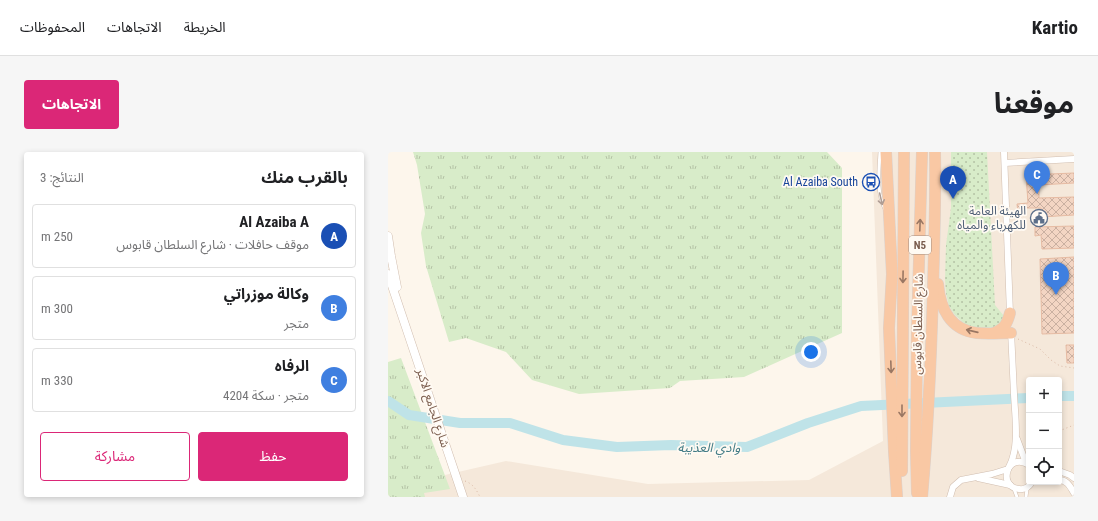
<!DOCTYPE html>
<html lang="ar">
<head>
<meta charset="utf-8">
<style>
	:root { --surface:#fff; --page:#f6f6f6; --text:#202124; --muted:#757577; --line:#e0e0e0; --accent:#db2777 }
	body { margin:0; font-family:"Roboto Condensed","Noto Sans Arabic",sans-serif; background:var(--page); color:var(--text); direction:rtl }
	.controls { position:absolute; right:12px; bottom:12px; display:grid; overflow:hidden; border-radius:4px; box-shadow:0 2px 6px #0003 }
	.controls button { width:36px; height:36px; display:grid; place-items:center; padding:0; border:0; border-bottom:1px solid var(--line); background:var(--surface); color:var(--text); font:20px sans-serif }
	.you { position:absolute; left:423px; top:200px; width:14px; height:14px; margin:-10px; border:3px solid #fff; border-radius:50%; background:#1a73e8; box-shadow:0 0 0 6px #1a73e833 }
	.badge { display:grid; place-items:center; width:26px; height:26px; border-radius:50%; background:var(--accent); color:#fff; font-size:13px; font-weight:700 }
	.pin { position:absolute; translate:-50% -33px; filter:drop-shadow(0 1px 2px #0008) }
	.pin::after { content:''; position:absolute; top:21px; width:14px; height:12px; background:inherit; clip-path:polygon(0 0,100% 0,50% 100%) }
	.list { margin:0; padding:0; list-style:none }
	h2 { display:flex; justify-content:space-between; align-items:center; height:52px; margin:0; padding:0 16px; font-size:17px }
	h2 small { font-size:13px; font-weight:400; color:var(--muted) }
	.list li { display:grid; grid-template-columns:26px 1fr auto; gap:12px; align-items:center; box-sizing:border-box; height:64px; margin:0 8px 8px; padding:0 8px; border:1px solid var(--line); border-radius:4px }
	.list b { display:block; font-size:15px; white-space:nowrap }
	.list p { margin:0; font-size:13px; white-space:nowrap; color:var(--muted) }
	.list em { font-size:13px; font-style:normal; color:var(--muted) }
	.actions { display:flex; gap:8px; padding:12px 16px }
	.actions a { flex:1; padding:9px 0; border:1px solid var(--accent); border-radius:4px; text-align:center; font-size:14px; color:var(--accent) }
	.actions .main { background:var(--accent); color:#fff }
	.icon { flex:none; width:22px; height:22px; fill:none; stroke:currentColor; stroke-width:2; stroke-linecap:round; stroke-linejoin:round }
	.map { position:relative; flex:none; width:686px; height:345px; overflow:hidden; direction:ltr; border-radius:4px }
	header { display:flex; align-items:center; gap:24px; box-sizing:border-box; height:56px; padding:0 20px; background:var(--surface); border-bottom:1px solid var(--line) }
	header strong { font-size:19px }
	nav { display:flex; gap:22px; margin-inline-start:auto; font-size:14px }
	.intro { display:flex; align-items:center; justify-content:space-between; box-sizing:border-box; height:96px; padding:0 24px }
	h1 { margin:0; font-size:28px }
	.button { padding:10px 18px; border-radius:4px; background:var(--accent); color:#fff; font-size:14px; font-weight:700 }
	main { display:flex; gap:24px; padding:0 24px }
	aside { flex:1; background:var(--surface); border-radius:4px; box-shadow:0 2px 6px #0003 }
	.map>svg:first-child { display:block }
	.residential { fill:#f5e8da; fill-rule:evenodd }
	.grass { fill:url(#grass-tufts) }
	.park { fill:url(#park-dots) }
	.lines { fill:none; stroke-linecap:round; stroke-linejoin:round }
	.river { stroke:#bfe3e8; stroke-width:10 }
	.building { fill:url(#building-cross-hatch); stroke:#e6bba3 }
	.service-casing { stroke:#d1beb0; stroke-width:4 }
	.minor-casing { stroke:#d1beb0; stroke-width:7 }
	.tertiary-casing { stroke:#d1beb0; stroke-width:9 }
	.trunk-casing { stroke:#dad1cd; stroke-width:12 }
	.path { stroke:#d9b8a5; stroke-width:1; stroke-dasharray:1 3; stroke-linecap:butt }
	.service { stroke:#fff; stroke-width:3 }
	.minor { stroke:#fff; stroke-width:6 }
	.tertiary { stroke:#fff; stroke-width:8 }
	.trunk { stroke:#f9c8a4; stroke-width:11 }
	.oneway { stroke:#af9d94 }
	.oneway2 { stroke:#9a7763 }
	.labels { text-anchor:middle; dominant-baseline:central; stroke-width:3.5; stroke-linejoin:round; paint-order:stroke }
	.shield { fill:#fffaf3; stroke:#a28b7f; stroke-width:1 }
	.shield-label { font-size:11px; font-weight:bold; fill:#7a5c4d }
	.transit-label { font-size:12px; fill:#164399; stroke:#fffaf3; text-anchor:end }
	.service-label { font-size:12px; fill:#4e5e75; stroke:#fffaf3; text-anchor:end }
	.street-label { font-size:12px; fill:#7a5c4d; stroke:#fffaf3 }
	.water-label { font-size:13px; font-style:italic; fill:#437c86; stroke:#fffaf3 }
</style>
</head>
<body>
<header>
<strong>Kartio</strong>
<nav><a>الخريطة</a><a>الاتجاهات</a><a>المحفوظات</a></nav>
</header>
<div class="intro"><h1>موقعنا</h1><a class="button">الاتجاهات</a></div>
<main>
<div class="map">
<svg width="686" height="345" viewBox="0 0 686 345">
	<defs>
		<pattern id="grass-tufts" width="24" height="20" patternUnits="userSpaceOnUse"><rect width="24" height="20" fill="#d8ecc9"/><path d="M3 7l-1-3M5 7V3M7 7l1-3M15 17l-1-3M17 17v-4M19 17l1-3" fill="none" stroke="#b4c2a5"/></pattern>
		<pattern id="park-dots" width="8" height="8" patternUnits="userSpaceOnUse"><rect width="8" height="8" fill="#d8ecc9"/><path d="M2 2h.1M6 6h.1" fill="none" stroke="#b4c2a5" stroke-width="1.8" stroke-linecap="round"/></pattern>
		<pattern id="building-cross-hatch" width="8" height="8" patternUnits="userSpaceOnUse"><rect width="8" height="8" fill="#f3d5c3"/><path d="M0 0l8 8M0 8l8-8" fill="none" stroke="#cab0a1"/></pattern>
	</defs>
	<rect width="100%" height="100%" fill="#fdf6ec"/>
	<!-- residential -->
	<path class="residential" d="M484,0H686V345H27L22,331L118,309L260,332L421,328L495,289ZM641,228H671V330H641Z"/>
	<!-- grass -->
	<g class="grass">
		<path d="M25,0H439L454,16V181L356,225L292,229L282,236L191,242L144,228L118,200L78,186L61,190L38,114L33,81L37,62L29,13Z"/>
		<path d="M13,206L62,337L36,341L37,345H0V210Z"/>
	</g>
	<!-- park -->
	<path class="park" d="M563,0H599L607,153L616,164L611,174L596,177L585,175L577,172L567,163L561,154L558,141L557,128L558,93L563,56Z"/>
	<g class="lines">
		<!-- river -->
		<g class="river">
			<path d="M671,244H686"/>
			<path d="M0,249L21,263L72,271H122L175,288L229,295L283,293L359,295L420,271L473,254L641,246"/>
		</g>
	</g>
	<!-- building -->
	<g class="building">
		<path d="M686,21V31L651,33V46L686,45V63L653,65V56H636V61H630L629,52L640,51L638,23Z"/>
		<path d="M686,74V96L654,97L653,83L647,84V75Z"/>
		<path d="M686,105V181L654,182L652,107Z"/>
		<path d="M678,193H686V211H679Z"/>
	</g>
	<g class="lines">
		<!-- service casing -->
		<g class="service-casing">
			<g id="service">
				<path d="M492,0C491,19 488,40 497,57"/>
				<path d="M626,337L629,345"/>
				<path d="M638,345L639,337"/>
			</g>
		</g>
		<!-- minor casing -->
		<g class="minor-casing">
			<g id="minor">
				<path d="M616,0L622,162"/>
				<path d="M617,11L686,7"/>
				<path d="M629,287L638,311"/>
				<path d="M641,313C619,299 609,335 631,337C637,338 641,335 644,330"/>
				<path d="M621,315C632,295 627,264 626,242C625,221 624,200 623,179"/>
				<path d="M671,319L682,323L686,326"/>
				<path d="M590,326L622,333"/>
				<path d="M671,328C679,328 682,334 686,341"/>
				<path d="M562,345L565,335L573,328L604,322L620,317"/>
			</g>
		</g>
		<!-- tertiary casing -->
		<g class="tertiary-casing">
			<g id="tertiary">
				<path d="M0,84L3,104L9,135"/>
				<path d="M0,122L75,345"/>
			</g>
		</g>
		<!-- trunk casing -->
		<g class="trunk-casing">
			<g id="trunk">
				<path d="M498,0L504,122L501,176L506,299L509,345"/>
				<path d="M550,132C552,156 562,178 589,181C600,182 612,181 623,181"/>
				<path d="M606,181C617,176 619,172 622,161"/>
				<path d="M514,319L516,0"/>
				<path d="M529,341L528,299L529,181L534,0"/>
				<path d="M534,345C540,277 543,208 545,139C546,93 548,46 547,0"/>
			</g>
		</g>
		<!-- path -->
		<g class="path">
			<path d="M630,187L652,197L663,208L672,214L686,216"/>
			<path d="M671,279L686,273"/>
			<path d="M77,329C85,332 88,337 92,345"/>
		</g>
		<!-- service -->
		<use href="#service" class="service"/>
		<!-- minor -->
		<use href="#minor" class="minor"/>
		<!-- tertiary -->
		<use href="#tertiary" class="tertiary"/>
		<!-- trunk -->
		<use href="#trunk" class="trunk"/>
	</g>
	<!-- one-way arrows -->
	<defs><path id="oneway-shaft" d="M-6 0H5M1.5-3L5.5 0L1.5 3" fill="none" stroke-width="1.6" stroke-linecap="round" stroke-linejoin="round"/></defs>
	<use class="oneway" href="#oneway-shaft" transform="translate(493 47) rotate(77)"/>
	<g class="oneway2">
		<use href="#oneway-shaft" transform="translate(532 73) rotate(-88)"/>
		<use href="#oneway-shaft" transform="translate(515 125) rotate(91)"/>
		<use href="#oneway-shaft" transform="translate(584 179) rotate(-167)"/>
		<use href="#oneway-shaft" transform="translate(503 215) rotate(88)"/>
		<use href="#oneway-shaft" transform="translate(514 259) rotate(90)"/>
	</g>
	<!-- icons -->
	<defs>
		<g id="bus-ring" transform="scale(0.9)"><circle r="9.5" fill="#fffaf3" stroke="#1a4fb4" stroke-width="1.5"/><path d="M-5-6H5V4H4V6H2V4H-2V6H-4V4H-5ZM-3.5-4V0h7V-4ZM-3.5 1.2v1.5H-2V1.2ZM2 1.2v1.5H3.5V1.2Z" fill="#1a4fb4"/></g>
		<g id="civic-ring" transform="scale(0.9)"><circle r="9.5" fill="#fffaf3" stroke="#5c6f8a" stroke-width="1.5"/><path d="M-.6-6.5H3V-4.5H.6V-3L4-1V1h2V6H-6V1h2V-1L-.6-3ZM-1.2 2.5V6h2.4V2.5Z" fill="#5c6f8a"/></g>
	</defs>
	<g fill-rule="evenodd">
		<use href="#bus-ring" x="483" y="30"/>
		<use href="#civic-ring" x="651" y="66"/>
	</g>
	<g class="labels">
		<!-- shield labels -->
		<rect class="shield" x="521" y="84" width="22" height="18" rx="3"/>
		<g class="shield-label">
			<text x="532" y="93">N5</text>
		</g>
		<!-- transit labels -->
		<g class="transit-label">
			<text x="470" y="30">Al Azaiba South</text>
		</g>
		<!-- service labels -->
		<g class="service-label">
			<text x="638" y="59">الهيئة العامة<tspan x="638" dy="14">للكهرباء والمياه</tspan></text>
		</g>
		<!-- street labels -->
		<g class="street-label">
			<text transform="translate(530 172) rotate(-89)">شارع السلطان قابوس</text>
			<text transform="translate(45 256) rotate(72)">شارع الجامع الاكبر</text>
		</g>
		<!-- water labels -->
		<g class="water-label">
			<text x="321" y="295">وادي العذيبة</text>
		</g>
	</g>
</svg>
<div class="controls">
<button>+</button>
<button>−</button>
<button><svg class="icon" aria-label="locate" viewBox="0 0 24 24"><circle cx="12" cy="12" r="6"/><path d="M12 2v4M12 18v4M2 12h4M18 12h4"/></svg></button>
</div>
<div class="you"></div>
<div class="pin badge" style="left:565px;top:47px;background:#1a4fb4">A</div>
<div class="pin badge" style="left:668px;top:143px;background:#3f7fe0">B</div>
<div class="pin badge" style="left:649px;top:42px;background:#3f7fe0">C</div>
</div>
<aside>
<h2>بالقرب منك<small>النتائج: 3</small></h2>
<ul class="list">
<li><span class="badge" style="background:#1a4fb4">A</span><div><b>Al Azaiba A</b><p>موقف حافلات · شارع السلطان قابوس</p></div><em>250 m</em></li>
<li><span class="badge" style="background:#3f7fe0">B</span><div><b>وكالة موزراتي</b><p>متجر</p></div><em>300 m</em></li>
<li><span class="badge" style="background:#3f7fe0">C</span><div><b>الرفاه</b><p>متجر · سكة 4204</p></div><em>330 m</em></li>
</ul>
<div class="actions"><a class="main">حفظ</a><a>مشاركة</a></div>
</aside>
</main>
</body>
</html>
